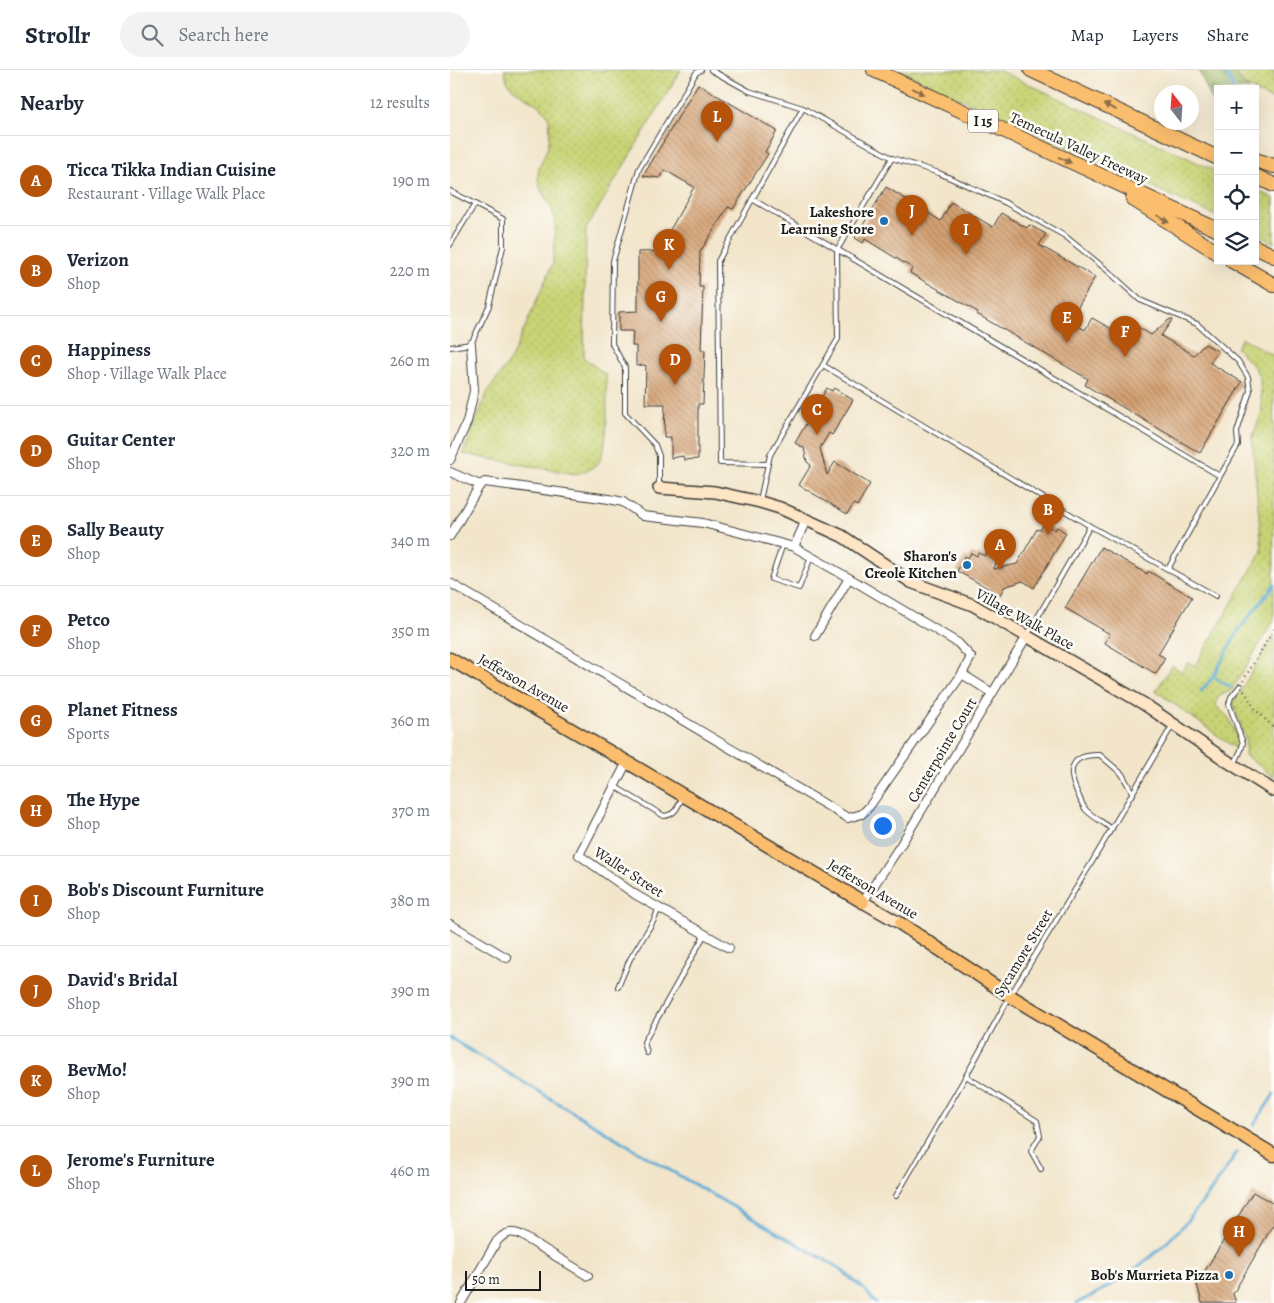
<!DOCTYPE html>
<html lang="en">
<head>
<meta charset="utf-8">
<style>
	:root { --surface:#fff; --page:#f2f2f3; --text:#1f2937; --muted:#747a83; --line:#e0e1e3; --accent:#b45309 }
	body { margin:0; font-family:Alegreya,serif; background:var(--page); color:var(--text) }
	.controls { position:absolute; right:15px; top:15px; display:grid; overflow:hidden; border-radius:0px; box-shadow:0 5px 20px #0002 }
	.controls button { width:45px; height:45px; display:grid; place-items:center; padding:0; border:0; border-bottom:1px solid var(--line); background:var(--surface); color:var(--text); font:25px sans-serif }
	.compass { position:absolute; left:704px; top:15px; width:45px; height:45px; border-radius:50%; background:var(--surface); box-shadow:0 5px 20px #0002; rotate:343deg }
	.scale { position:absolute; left:15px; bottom:12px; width:76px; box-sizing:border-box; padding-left:5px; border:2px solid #1c1c1c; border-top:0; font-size:14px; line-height:18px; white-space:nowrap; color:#1c1c1c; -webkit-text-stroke:4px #fdfcf7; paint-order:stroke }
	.you { position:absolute; left:432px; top:755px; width:18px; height:18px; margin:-12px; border:4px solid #fff; border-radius:50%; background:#1a73e8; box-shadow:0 0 0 8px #1a73e833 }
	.badge { display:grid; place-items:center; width:32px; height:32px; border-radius:50%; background:var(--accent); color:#fff; font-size:16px; font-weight:700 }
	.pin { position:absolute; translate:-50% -41px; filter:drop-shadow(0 1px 2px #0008) }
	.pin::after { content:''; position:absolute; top:26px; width:18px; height:15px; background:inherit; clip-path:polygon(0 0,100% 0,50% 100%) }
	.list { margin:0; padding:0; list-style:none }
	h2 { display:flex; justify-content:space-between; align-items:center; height:65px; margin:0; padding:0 20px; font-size:21px }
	h2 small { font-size:16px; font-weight:400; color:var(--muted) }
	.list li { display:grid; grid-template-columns:32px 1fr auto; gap:15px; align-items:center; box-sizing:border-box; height:90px; padding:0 20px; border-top:1px solid var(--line) }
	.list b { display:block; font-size:19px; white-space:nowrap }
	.list p { margin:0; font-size:16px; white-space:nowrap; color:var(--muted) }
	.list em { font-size:16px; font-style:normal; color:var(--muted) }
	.icon { flex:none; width:28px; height:28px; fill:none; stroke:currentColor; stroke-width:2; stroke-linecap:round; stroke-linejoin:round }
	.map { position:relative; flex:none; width:824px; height:1233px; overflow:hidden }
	header { display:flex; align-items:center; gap:30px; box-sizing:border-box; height:70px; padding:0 25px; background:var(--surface); border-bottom:1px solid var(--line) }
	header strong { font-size:24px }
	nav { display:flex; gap:28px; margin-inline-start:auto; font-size:18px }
	.search { width:350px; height:45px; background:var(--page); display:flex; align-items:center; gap:12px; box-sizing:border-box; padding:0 18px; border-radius:28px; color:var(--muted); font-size:19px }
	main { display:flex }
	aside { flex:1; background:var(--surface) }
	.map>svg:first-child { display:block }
	.grass { fill:url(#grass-dots); stroke:#727848 }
	.forest { fill:url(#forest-firs); stroke:#5c6841 }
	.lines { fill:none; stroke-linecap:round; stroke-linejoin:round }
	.stream { stroke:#58a8d2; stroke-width:3 }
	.building { fill:url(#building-back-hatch) }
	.lane-casing { stroke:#3c3a36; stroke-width:6 }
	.street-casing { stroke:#3c3a36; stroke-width:10 }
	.secondary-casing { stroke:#3c3a36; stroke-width:14 }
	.primary-casing { stroke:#3c3a36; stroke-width:15 }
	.highway-casing { stroke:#3c3a36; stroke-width:16 }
	.path { stroke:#3c3a36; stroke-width:2; stroke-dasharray:1 4; stroke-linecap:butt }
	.lane { stroke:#fff; stroke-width:4 }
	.street { stroke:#fff; stroke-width:8 }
	.secondary { stroke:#fde5c5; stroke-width:11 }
	.primary { stroke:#fbbe6e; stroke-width:12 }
	.highway { stroke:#fbbe6e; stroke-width:14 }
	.oneway { fill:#8c6d45 }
	.poi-dot { fill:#1f6fb2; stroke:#fdfcf7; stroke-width:2 }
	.labels { text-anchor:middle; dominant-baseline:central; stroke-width:5; stroke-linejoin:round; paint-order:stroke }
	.shield { fill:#fdfcf7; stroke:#605f5e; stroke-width:1 }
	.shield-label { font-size:14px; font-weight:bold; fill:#1c1c1c }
	.street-label { font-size:15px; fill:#1c1c1c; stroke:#fdfcf7 }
	.poi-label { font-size:15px; font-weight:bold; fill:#1c1c1c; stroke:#fdfcf7; text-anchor:end }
</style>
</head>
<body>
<header>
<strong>Strollr</strong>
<div class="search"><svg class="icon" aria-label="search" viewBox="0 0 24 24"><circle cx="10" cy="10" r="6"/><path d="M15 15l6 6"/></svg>Search here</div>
<nav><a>Map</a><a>Layers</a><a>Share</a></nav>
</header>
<main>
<aside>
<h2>Nearby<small>12 results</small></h2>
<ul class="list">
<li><span class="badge">A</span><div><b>Ticca Tikka Indian Cuisine</b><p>Restaurant · Village Walk Place</p></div><em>190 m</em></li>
<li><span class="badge">B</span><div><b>Verizon</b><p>Shop</p></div><em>220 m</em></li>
<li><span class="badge">C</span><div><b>Happiness</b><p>Shop · Village Walk Place</p></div><em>260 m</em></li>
<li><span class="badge">D</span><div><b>Guitar Center</b><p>Shop</p></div><em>320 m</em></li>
<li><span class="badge">E</span><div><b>Sally Beauty</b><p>Shop</p></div><em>340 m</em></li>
<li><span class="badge">F</span><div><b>Petco</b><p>Shop</p></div><em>350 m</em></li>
<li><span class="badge">G</span><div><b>Planet Fitness</b><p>Sports</p></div><em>360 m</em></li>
<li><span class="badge">H</span><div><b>The Hype</b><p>Shop</p></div><em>370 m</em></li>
<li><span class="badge">I</span><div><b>Bob's Discount Furniture</b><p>Shop</p></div><em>380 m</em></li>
<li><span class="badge">J</span><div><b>David's Bridal</b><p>Shop</p></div><em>390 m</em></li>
<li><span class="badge">K</span><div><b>BevMo!</b><p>Shop</p></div><em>390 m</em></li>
<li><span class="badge">L</span><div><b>Jerome's Furniture</b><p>Shop</p></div><em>460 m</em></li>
</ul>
</aside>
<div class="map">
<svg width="824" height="1233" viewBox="0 0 824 1233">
	<defs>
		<pattern id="grass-dots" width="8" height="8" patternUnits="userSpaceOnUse" patternTransform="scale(1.25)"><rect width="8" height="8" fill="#c7d374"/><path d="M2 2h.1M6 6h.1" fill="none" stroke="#aab564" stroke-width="1.8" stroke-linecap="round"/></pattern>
		<pattern id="forest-firs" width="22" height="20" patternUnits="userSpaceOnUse" patternTransform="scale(1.25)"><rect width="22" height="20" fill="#9db566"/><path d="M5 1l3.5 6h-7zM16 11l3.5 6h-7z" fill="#7f9253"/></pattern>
		<pattern id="building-back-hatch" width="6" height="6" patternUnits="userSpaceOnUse" patternTransform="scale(1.25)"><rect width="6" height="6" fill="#d4a172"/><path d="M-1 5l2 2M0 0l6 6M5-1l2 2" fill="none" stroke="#ab825d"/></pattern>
	</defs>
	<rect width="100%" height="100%" fill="#fdfcf7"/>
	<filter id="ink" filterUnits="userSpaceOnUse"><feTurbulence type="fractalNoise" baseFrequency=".02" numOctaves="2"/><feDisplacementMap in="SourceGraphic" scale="10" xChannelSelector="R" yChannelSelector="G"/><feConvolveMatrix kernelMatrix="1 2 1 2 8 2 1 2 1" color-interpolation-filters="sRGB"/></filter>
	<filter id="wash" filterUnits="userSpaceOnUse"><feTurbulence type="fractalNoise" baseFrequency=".0096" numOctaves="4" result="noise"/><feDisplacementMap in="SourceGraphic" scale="20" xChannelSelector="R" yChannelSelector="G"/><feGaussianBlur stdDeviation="1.12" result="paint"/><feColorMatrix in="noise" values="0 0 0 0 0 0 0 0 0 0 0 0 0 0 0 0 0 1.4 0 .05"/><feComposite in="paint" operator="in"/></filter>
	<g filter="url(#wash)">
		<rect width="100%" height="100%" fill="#f2e5ca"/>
		<!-- grass -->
		<g class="grass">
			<path d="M54,0H231L136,159L134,288L156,305C156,325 161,380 147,394C140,400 133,402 125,404L13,384L37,323L62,287L103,193C103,176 108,160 103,143C99,131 89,122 88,108C87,96 95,87 98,76C100,69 100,56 99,49C95,32 65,27 57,11C56,8 55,3 54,0Z"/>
			<path d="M448,0H548L768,102V147Z"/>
			<path d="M783,0H824V30L805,22V19C795,19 787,9 783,0Z"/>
			<path d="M805,120L824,128V173L805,164Z"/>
			<path d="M792,268L824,286V550L782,620L768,627L766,636L779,648L790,674L789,677L785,678L706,621L722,595L731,602L738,592L745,596L812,481L802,368L812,342L810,309L805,298L786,278Z"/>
			<path d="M824,565V707L795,685L796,671L783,633Z"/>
		</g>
		<!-- forest -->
		<path class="forest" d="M749,0H783L795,16L799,19H768V39L762,31Z"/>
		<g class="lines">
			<!-- stream -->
			<g class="stream">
				<path d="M774,0L784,19"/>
				<path d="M763,607L781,617"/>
				<path d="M751,621L763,607L788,561L824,515"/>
				<path d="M0,968L204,1091L389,1198L416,1221L426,1233"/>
				<path d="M804,1055L824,1024"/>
				<path d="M627,1233C701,1199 745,1150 787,1082"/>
			</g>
		</g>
		<g id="blocks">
			<!-- building -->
			<g class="building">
				<path d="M248,14L327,61L315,82L318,84L283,139L278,137L250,182L249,217H253L251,280H255L253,334H248V389L234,390L233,386L221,388V367H214L215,334H195L196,295L186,296V276H182L183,261H169V242L188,241V182L220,181V160L244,117L215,100L210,108L193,106Z"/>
				<path d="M436,117L491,151L501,132L543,157L551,143L577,158L579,155L596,164L589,175L645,207L620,251L635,260L642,248L667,262L675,249L701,265L720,249L722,250L711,266L744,285L755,274L768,281L760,293L792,312L750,383L635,315L638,309L527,244L528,242L460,203L462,198L415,169L413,173L405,168Z"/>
				<path d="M377,318L382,321L384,318L403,330L382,365L379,363L370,378L377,405L385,392L420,414L407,436L404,434L397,444L349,415L361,395L357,392L354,378L345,373Z"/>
				<path d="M594,454L605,460L607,457L616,463L584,518L573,511L554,517L550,525L507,501L515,486L518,488L521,483L527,486L528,483L535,486L536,483L548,490L543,499L567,494L587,459L590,460Z"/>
				<path d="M651,477L697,504L698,501L742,527L708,584L715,588L706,604L655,573L660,564L615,538Z"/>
				<path d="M803,1122L824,1134V1153L783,1224L786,1233H752L747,1214Z"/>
			</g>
		</g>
	</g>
	<g filter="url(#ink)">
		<use href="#blocks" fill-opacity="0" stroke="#3c3a36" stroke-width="1"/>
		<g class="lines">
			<!-- lane casing -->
			<g class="lane-casing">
				<g id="lane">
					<path d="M261,0L299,21L353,38L442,88L489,103L556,133L615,166L658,201L690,230L747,254L788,291L798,307L800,321L787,362L788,375L770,406"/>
					<path d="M0,121L53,149V177L39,236L21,274L0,277"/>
					<path d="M302,129L770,406L718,499"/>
					<path d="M0,175L25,134"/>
					<path d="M373,295L640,456L766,526"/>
					<path d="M318,394L270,393L268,191L353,38"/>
					<path d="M209,417V386L205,375L175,343V297L162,274L163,191L189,99L246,3L251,0"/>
					<path d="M310,430L320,385L388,269L387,180L442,88"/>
					<path d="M333,474L321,509L349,518L361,487"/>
					<path d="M578,564L640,456"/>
					<path d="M785,693L791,680L793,673L779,634L781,627L790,616"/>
					<path d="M164,716L214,746C225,745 228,737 232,728"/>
					<path d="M662,759C654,753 643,747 636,740C632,735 630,728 627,722C616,698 622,684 650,685L672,704L683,724"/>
					<path d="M168,917L180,889L204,850L209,838"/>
					<path d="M197,983L194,972L255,864"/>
					<path d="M516,1006L587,1051L590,1066L581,1081L591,1099"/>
					<path d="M446,1126L516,1006L560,926L639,797L722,656"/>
				</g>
			</g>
			<!-- street casing -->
			<g class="street-casing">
				<g id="street">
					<path d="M0,390L17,352L24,321L21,274"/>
					<path d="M0,402L30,415"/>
					<path d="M0,466L30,415L35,412L159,429L173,432L193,446L253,453L344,477L399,508"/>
					<path d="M344,477L356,450"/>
					<path d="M0,513L398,748L412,744L419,737L512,604"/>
					<path d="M365,566L399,508L508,573L521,587L512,604L542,623"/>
					<path d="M177,692L129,785L186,825L279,878"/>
					<path d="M413,832L450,776L577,566"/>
					<path d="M0,854L57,888"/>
					<path d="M11,1233L47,1171C54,1163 61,1160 71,1165L138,1206"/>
				</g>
			</g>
			<!-- secondary casing -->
			<g class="secondary-casing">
				<g id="secondary">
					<path d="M209,418L265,422L310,432L330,438L392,466L461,512L523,535L694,634L777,691L824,721"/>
					<path d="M413,832L451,854"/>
				</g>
			</g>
			<!-- primary casing -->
			<g class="primary-casing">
				<g id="primary">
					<path d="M0,589L177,692L413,832"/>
					<path d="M451,854L560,926L824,1085"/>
				</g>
			</g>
			<!-- highway casing -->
			<g class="highway-casing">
				<g id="highway">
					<path d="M424,0L768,160"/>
					<path d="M581,0L768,88"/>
					<path d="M805,90L824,96"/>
					<path d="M805,106L824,115"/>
					<path d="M683,129L768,183"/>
					<path d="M805,177L824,186"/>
					<path d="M782,191L824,215"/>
				</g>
			</g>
			<!-- path -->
			<g class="path">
				<path d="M793,611L824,559"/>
				<path d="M794,621L806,640L824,658"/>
			</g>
			<!-- lane -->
			<use href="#lane" class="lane"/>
			<!-- street -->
			<use href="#street" class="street"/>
			<!-- secondary -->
			<use href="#secondary" class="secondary"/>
			<!-- primary -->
			<use href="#primary" class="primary"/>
			<!-- highway -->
			<use href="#highway" class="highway"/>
		</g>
		<!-- one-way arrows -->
		<defs><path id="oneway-solid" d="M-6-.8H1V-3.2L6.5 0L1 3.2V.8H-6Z" transform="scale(1.25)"/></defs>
		<g class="oneway">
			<use href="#oneway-solid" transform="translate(468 21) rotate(25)"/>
			<use href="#oneway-solid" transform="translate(660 37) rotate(-155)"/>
			<use href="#oneway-solid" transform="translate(615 90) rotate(25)"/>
			<use href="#oneway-solid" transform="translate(713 149) rotate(33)"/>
		</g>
	</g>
	<!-- markers -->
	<g class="poi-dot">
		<circle cx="434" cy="151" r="5"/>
		<circle cx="517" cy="495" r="5"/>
		<circle cx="779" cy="1205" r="5"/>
	</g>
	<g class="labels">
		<!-- shield labels -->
		<rect class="shield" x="518" y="39.5" width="30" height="23" rx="4"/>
		<g class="shield-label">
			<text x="533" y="51">I 15</text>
		</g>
		<!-- street labels -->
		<g class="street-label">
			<text transform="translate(629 78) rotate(25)">Temecula Valley Freeway</text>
			<text transform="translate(575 549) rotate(29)">Village Walk Place</text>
			<text transform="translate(74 613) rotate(30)">Jefferson Avenue</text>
			<text transform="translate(492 680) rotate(-59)">Centerpointe Court</text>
			<text transform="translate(179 802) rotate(33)">Waller Street</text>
			<text transform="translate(423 819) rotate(31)">Jefferson Avenue</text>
			<text transform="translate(573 883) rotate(-59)">Sycamore Street</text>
		</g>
		<!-- poi labels -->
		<g class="poi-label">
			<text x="424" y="142">Lakeshore<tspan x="424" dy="17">Learning Store</tspan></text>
			<text x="507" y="486">Sharon's<tspan x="507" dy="17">Creole Kitchen</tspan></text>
			<text x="769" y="1205">Bob's Murrieta Pizza</text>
		</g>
	</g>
</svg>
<div class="controls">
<button>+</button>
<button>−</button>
<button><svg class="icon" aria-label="locate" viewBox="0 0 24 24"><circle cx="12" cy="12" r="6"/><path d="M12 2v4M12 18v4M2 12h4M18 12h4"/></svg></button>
<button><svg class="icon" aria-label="layers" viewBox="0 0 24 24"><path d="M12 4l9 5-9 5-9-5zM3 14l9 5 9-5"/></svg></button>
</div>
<svg class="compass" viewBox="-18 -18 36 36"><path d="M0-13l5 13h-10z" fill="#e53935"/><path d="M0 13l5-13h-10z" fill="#747a83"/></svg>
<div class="scale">50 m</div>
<div class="you"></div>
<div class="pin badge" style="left:550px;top:500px">A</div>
<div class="pin badge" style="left:598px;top:465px">B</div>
<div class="pin badge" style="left:367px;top:365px">C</div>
<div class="pin badge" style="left:225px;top:315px">D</div>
<div class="pin badge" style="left:617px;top:273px">E</div>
<div class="pin badge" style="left:675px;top:287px">F</div>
<div class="pin badge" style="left:211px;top:252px">G</div>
<div class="pin badge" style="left:789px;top:1187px">H</div>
<div class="pin badge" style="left:516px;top:185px">I</div>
<div class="pin badge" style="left:462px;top:166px">J</div>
<div class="pin badge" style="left:219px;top:200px">K</div>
<div class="pin badge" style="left:267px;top:72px">L</div>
</div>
</main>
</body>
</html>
